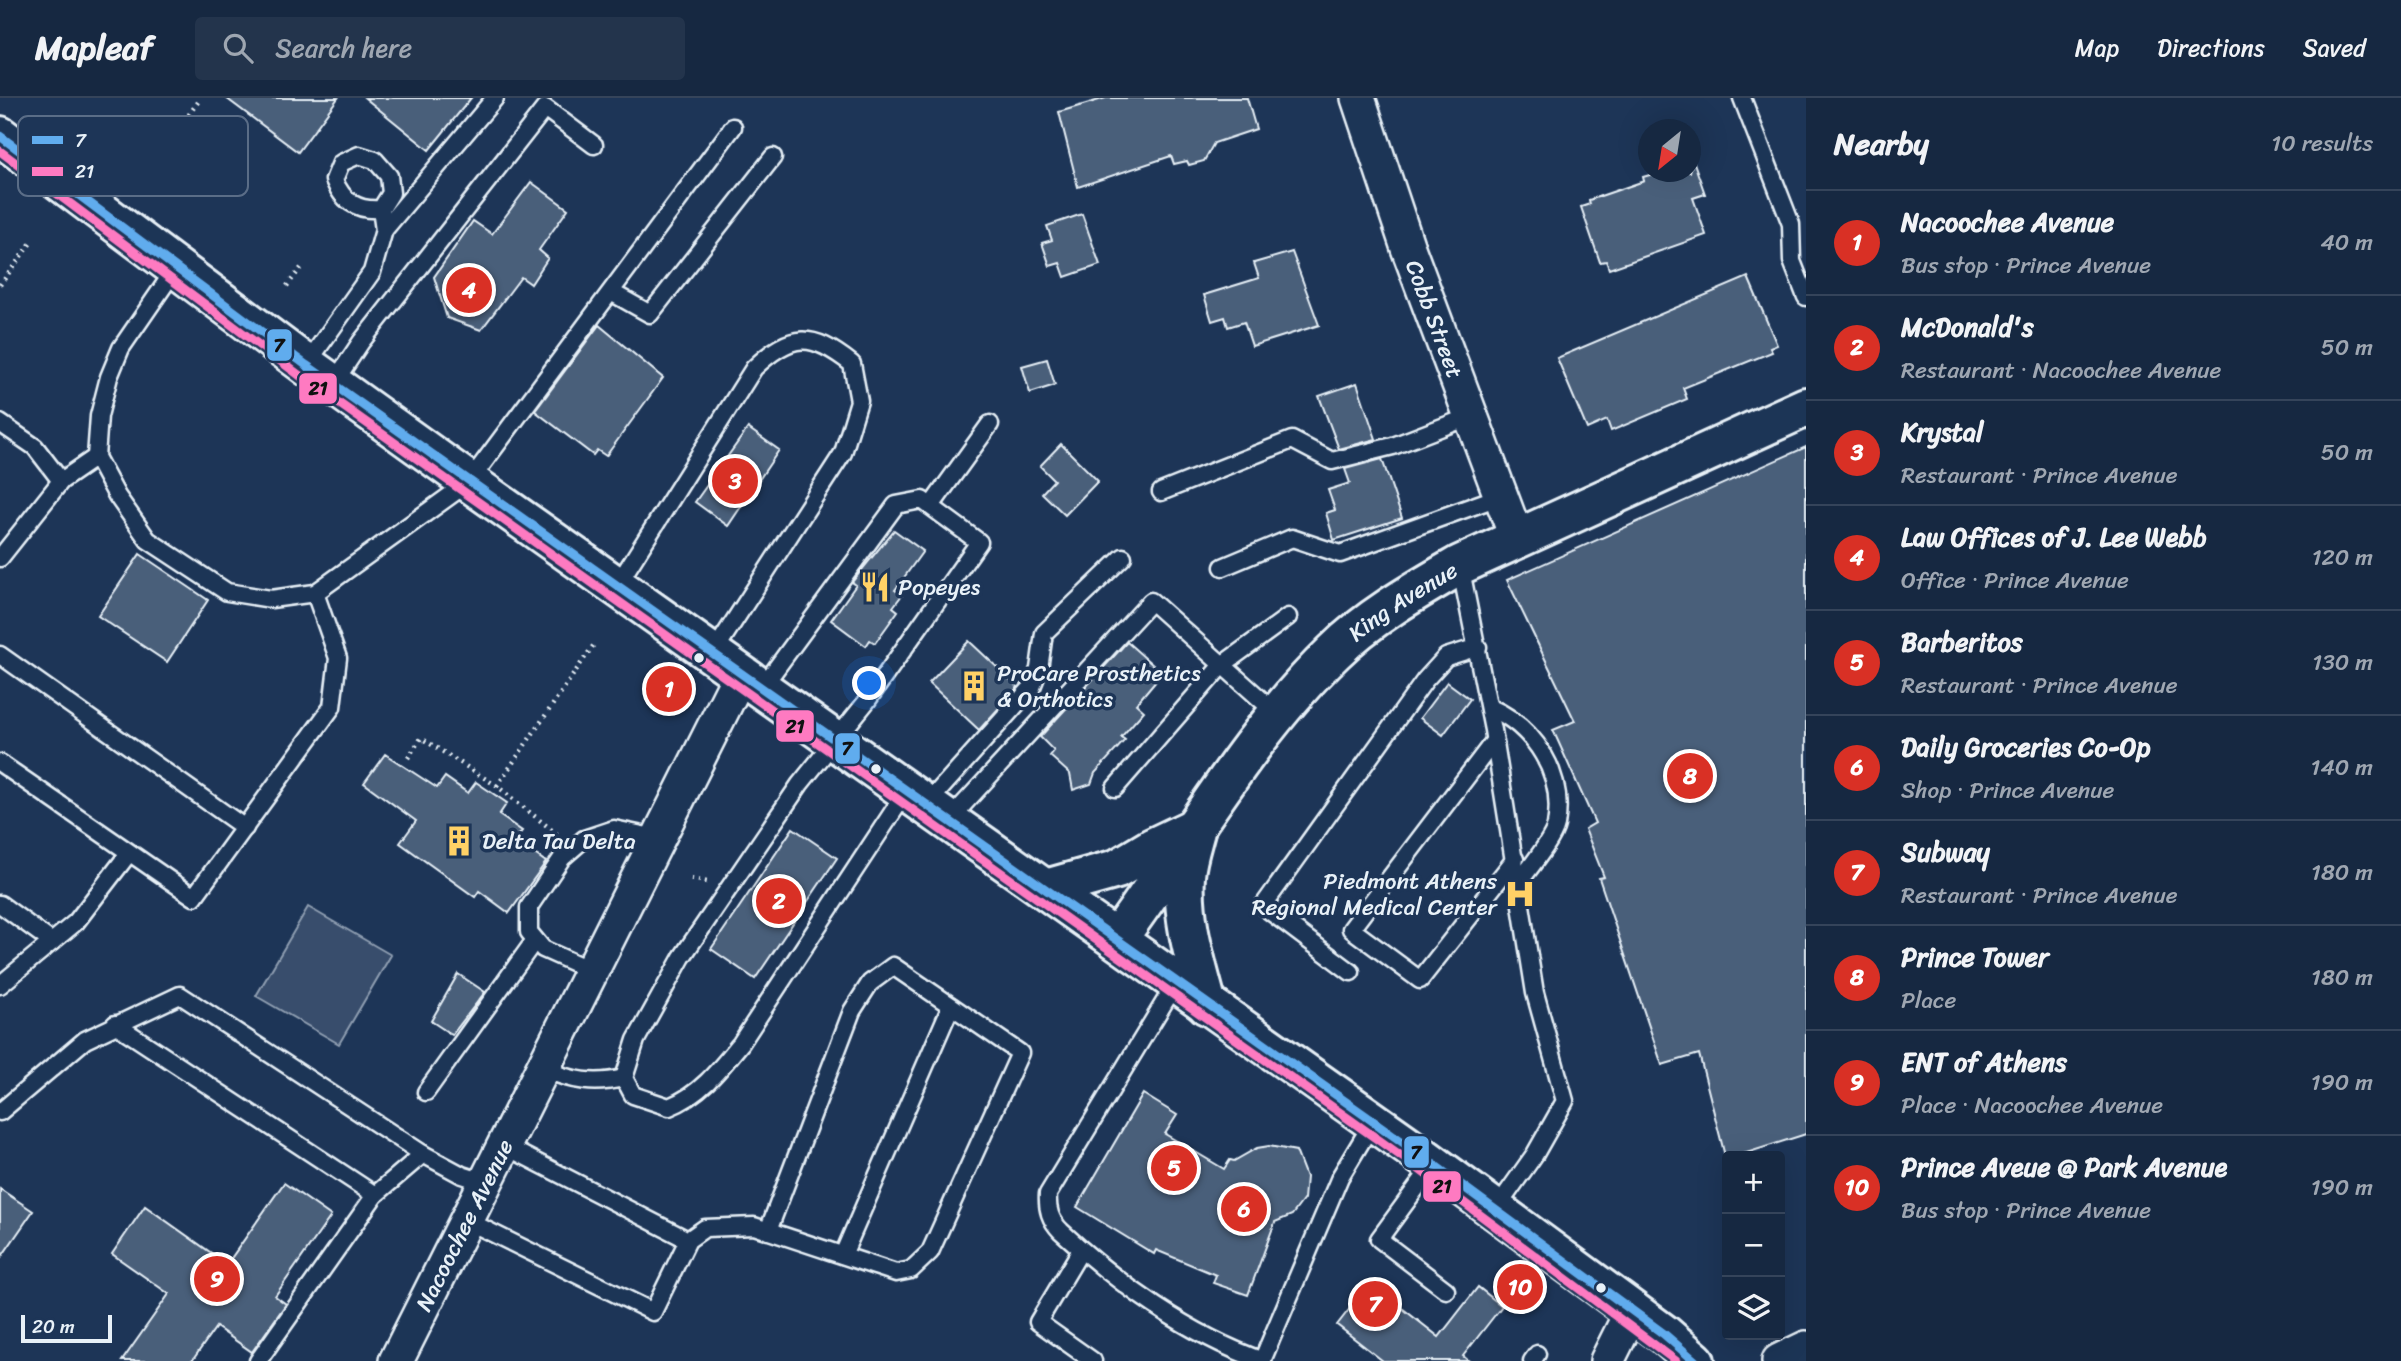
<!DOCTYPE html>
<html lang="en">
<head>
<meta charset="utf-8">
<style>
	:root { --surface:#162841; --page:#23344c; --text:#f1f3f6; --muted:#9ea6b1; --line:#35445a; --accent:#d93025 }
	body { margin:0; font-family:Sriracha,sans-serif; background:var(--page); color:var(--text) }
	.controls { position:absolute; right:21px; bottom:21px; display:grid; overflow:hidden; border-radius:7px; box-shadow:0 7px 28px #0002 }
	.controls button { width:63px; height:63px; display:grid; place-items:center; padding:0; border:0; border-bottom:2px solid var(--line); background:var(--surface); color:var(--text); font:35px sans-serif }
	.compass { position:absolute; left:1638px; top:21px; width:63px; height:63px; border-radius:50%; background:var(--surface); box-shadow:0 7px 28px #0002; rotate:210deg }
	.scale { position:absolute; left:21px; bottom:18px; width:91px; box-sizing:border-box; padding-left:7px; border:4px solid #e8f1f8; border-top:0; font-size:19px; line-height:24px; white-space:nowrap; color:#e8f1f8; -webkit-text-stroke:5px #1d3557; paint-order:stroke }
	.you { position:absolute; left:870px; top:586px; width:24px; height:24px; margin:-18px; border:5px solid #fff; border-radius:50%; background:#1a73e8; box-shadow:0 0 0 10px #1a73e833 }
	.badge { display:grid; place-items:center; width:46px; height:46px; border-radius:50%; background:var(--accent); color:#fff; font-size:23px; font-weight:700 }
	.pin { position:absolute; translate:-50% -50%; border:4px solid #fff; box-shadow:0 2px 7px #0006 }
	.list { margin:0; padding:0; list-style:none }
	h2 { display:flex; justify-content:space-between; align-items:center; height:91px; margin:0; padding:0 28px; font-size:30px }
	h2 small { font-size:23px; font-weight:400; color:var(--muted) }
	.list li { display:grid; grid-template-columns:46px 1fr auto; gap:21px; align-items:center; box-sizing:border-box; height:105px; padding:0 28px; border-top:2px solid var(--line) }
	.list b { display:block; font-size:26px; white-space:nowrap }
	.list p { margin:0; font-size:23px; white-space:nowrap; color:var(--muted) }
	.list em { font-size:23px; font-style:normal; color:var(--muted) }
	.icon { flex:none; width:38px; height:38px; fill:none; stroke:currentColor; stroke-width:2; stroke-linecap:round; stroke-linejoin:round }
	.map { position:relative; flex:none; width:1806px; height:1263px; overflow:hidden }
	header { display:flex; align-items:center; gap:42px; box-sizing:border-box; height:98px; padding:0 35px; background:var(--surface); border-bottom:2px solid var(--line) }
	header strong { font-size:33px }
	nav { display:flex; gap:38px; margin-inline-start:auto; font-size:24px }
	.search { width:490px; height:63px; background:var(--page); display:flex; align-items:center; gap:18px; box-sizing:border-box; padding:0 24px; border-radius:7px; color:var(--muted); font-size:26px }
	main { display:flex }
	aside { flex:1; background:var(--surface) }
	.map>svg:first-child { display:block }
	.green { fill:#374d6c; stroke:#909fb2; stroke-width:2 }
	.building { fill:#495e7a; stroke:#e8f1f8; stroke-width:2 }
	.lines { fill:none; stroke-linecap:round; stroke-linejoin:round }
	.service-casing { stroke:#e8f1f8; stroke-width:21 }
	.minor-casing { stroke:#e8f1f8; stroke-width:38 }
	.tertiary-casing { stroke:#e8f1f8; stroke-width:44 }
	.secondary-casing { stroke:#e8f1f8; stroke-width:44 }
	.path { stroke:#e8f1f8; stroke-width:4.5; stroke-dasharray:2 5; stroke-linecap:butt }
	.service { stroke:#1d3557; stroke-width:16 }
	.minor { stroke:#1d3557; stroke-width:33 }
	.tertiary { stroke:#1d3557; stroke-width:38 }
	.secondary { stroke:#1d3557; stroke-width:38 }
	.bus-1-casing { stroke:#1d3557; stroke-width:14 }
	.bus-2-casing { stroke:#1d3557; stroke-width:14 }
	.bus-1 { stroke:#60acee; stroke-width:9 }
	.bus-2 { stroke:#fe7ac1; stroke-width:9 }
	.bus-dot { fill:#e8f1f8; stroke:#1d3557; stroke-width:2.5 }
	.labels { text-anchor:middle; dominant-baseline:central; stroke-width:7; stroke-linejoin:round; paint-order:stroke }
	.street-label { font-size:23px; fill:#e8f1f8; stroke:#1d3557 }
	.poi-label { font-size:23px; fill:#e8f1f8; stroke:#1d3557; text-anchor:start }
	.key { fill:#1d3557; stroke:#5a6d87; stroke-width:2 }
	.key-label { font-size:19px; fill:#e8f1f8 }
	.line-badge { stroke:#1d3557; stroke-width:2.5 }
	.pale-badge-label { font-size:19px; text-anchor:middle; font-weight:bold; fill:#111 }
</style>
</head>
<body>
<header>
<strong>Mapleaf</strong>
<div class="search"><svg class="icon" aria-label="search" viewBox="0 0 24 24"><circle cx="10" cy="10" r="6"/><path d="M15 15l6 6"/></svg>Search here</div>
<nav><a>Map</a><a>Directions</a><a>Saved</a></nav>
</header>
<main>
<div class="map">
<svg width="1806" height="1263" viewBox="0 0 1806 1263">
	<rect width="100%" height="100%" fill="#1d3557"/>
	<filter id="ink" filterUnits="userSpaceOnUse"><feTurbulence type="fractalNoise" baseFrequency=".0143" numOctaves="2"/><feDisplacementMap in="SourceGraphic" scale="14" xChannelSelector="R" yChannelSelector="G"/><feConvolveMatrix kernelMatrix="1 2 1 2 8 2 1 2 1" color-interpolation-filters="sRGB"/></filter>
	<g filter="url(#ink)">
		<!-- green -->
		<path class="green" d="M308,809L391,857L339,946L256,898Z"/>
		<!-- building -->
		<g class="building">
			<path d="M226,0H338L298,54Z"/>
			<path d="M365,0H471L429,52Z"/>
			<path d="M1106,0H1247L1256,31L1214,45L1204,63L1189,67L1187,63L1174,66L1171,58L1078,89L1059,14Z"/>
			<path d="M1693,62L1705,96L1693,100L1706,137L1609,171L1606,163L1600,164L1581,109L1590,106L1589,102L1644,83L1643,79L1660,74H1690Z"/>
			<path d="M531,84L568,111L539,152L548,160L531,186L521,179L481,232L447,220L434,179L473,123L492,136Z"/>
			<path d="M1082,116L1100,167L1065,179L1060,165L1050,168L1042,145L1052,142L1047,128Z"/>
			<path d="M1292,154L1319,227L1252,248L1244,224L1228,229L1225,219L1212,223L1204,197L1259,180L1254,165Z"/>
			<path d="M1748,179L1777,247L1770,250L1772,254L1683,290L1687,301L1611,333L1607,322L1587,331L1557,260Z"/>
			<path d="M599,227L663,280L606,358L597,352L593,357L535,313Z"/>
			<path d="M1047,261L1055,287L1030,295L1022,268Z"/>
			<path d="M1357,285L1376,341L1339,351L1319,298Z"/>
			<path d="M748,330L779,352L728,428L695,404Z"/>
			<path d="M1061,346L1098,383L1065,417L1042,395L1054,382L1040,368Z"/>
			<path d="M1806,349V1036L1737,1058H1727L1726,1062L1699,956L1662,967L1599,780L1604,779L1585,731L1595,725L1553,632L1575,623L1507,482Z"/>
			<path d="M1382,361L1402,420L1334,442L1326,415L1335,412L1328,392L1350,385L1345,371Z"/>
			<path d="M894,432L923,453L895,492L902,497L893,509L898,513L875,545L870,542L866,548L831,522L856,487L852,484Z"/>
			<path d="M140,456L208,502L167,564L98,518Z"/>
			<path d="M969,543L1018,589L979,632L929,585Z"/>
			<path d="M1127,544L1162,575L1136,606L1144,613L1121,639L1125,642L1095,675L1091,686L1073,692L1070,676L1050,658L1054,653L1040,639Z"/>
			<path d="M1447,584L1470,601L1443,637L1420,620Z"/>
			<path d="M385,656L437,690L445,679L468,695L476,684L507,705L499,717L522,733L515,742L546,764L509,815L479,793L475,799L400,745L416,723L364,685Z"/>
			<path d="M793,730L837,760L755,881L711,851Z"/>
			<path d="M458,876L485,894L452,937L431,923Z"/>
			<path d="M1143,996L1177,1017L1165,1036L1224,1071L1230,1062L1234,1063L1257,1050L1269,1048L1296,1053L1306,1079L1304,1101L1292,1117L1275,1124L1248,1197L1213,1185L1216,1177L1156,1152L1154,1156L1077,1109Z"/>
			<path d="M284,1085L331,1118L275,1198L286,1206L252,1254L216,1229L192,1263H122L169,1196L112,1156L145,1108L227,1166Z"/>
			<path d="M0,1091L33,1113L0,1161Z"/>
			<path d="M1370,1185L1439,1239L1478,1189L1502,1208L1463,1258L1469,1263H1383L1337,1227Z"/>
		</g>
		<g class="lines">
			<!-- service casing -->
			<g class="service-casing">
				<g id="service">
					<path d="M1742,0L1791,126L1792,163L1806,199"/>
					<path d="M384,132L495,0"/>
					<path d="M176,170L121,250L109,279L99,318L96,359L117,398L148,442L227,494L271,501L315,495L469,384L733,29"/>
					<path d="M611,194L650,216L773,59"/>
					<path d="M306,267L372,174L384,132L381,111L391,95L389,78L375,62L359,57L341,65L334,82C343,104 358,113 381,111"/>
					<path d="M333,286L361,244L545,10L594,47"/>
					<path d="M0,325L35,349L61,383"/>
					<path d="M1161,394L1292,342L1332,363L1393,348L1471,318"/>
					<path d="M931,408L990,326"/>
					<path d="M0,460L61,383L96,359"/>
					<path d="M1460,467L1493,632L1535,895L1565,1003L1535,1056L1496,1111"/>
					<path d="M1223,469L1292,440L1340,456L1501,398"/>
					<path d="M616,489L754,270C792,234 811,234 852,266L859,303L843,355L712,557"/>
					<path d="M0,557L245,730"/>
					<path d="M761,591L896,407L922,402L979,444L867,603L800,686L682,859L636,942L624,980L633,997L669,1009C700,997 720,971 741,945L906,694"/>
					<path d="M1489,609C1535,629 1565,676 1556,727C1553,742 1527,773 1517,787"/>
					<path d="M1494,643L1351,831L1420,882L1515,761"/>
					<path d="M0,665L194,799L332,609L338,560L315,495"/>
					<path d="M1115,690L1222,567L1288,519"/>
					<path d="M925,708L1032,589L1039,571L1044,535L1123,459"/>
					<path d="M948,723L1151,503L1276,615"/>
					<path d="M0,806L52,844"/>
					<path d="M592,873L543,851L529,834V809L562,760L584,741L614,731L657,740"/>
					<path d="M1351,874L1263,808L1425,582L1446,559L1478,549"/>
					<path d="M1176,885L1048,1096C1047,1111 1050,1122 1061,1133C1118,1186 1189,1237 1263,1263"/>
					<path d="M0,887L76,824L129,755"/>
					<path d="M115,926L375,1097"/>
					<path d="M544,971C572,983 594,987 624,980"/>
					<path d="M426,994L535,842"/>
					<path d="M0,1014L85,942L180,897L423,1056L462,1077L487,1085"/>
					<path d="M505,1048L688,1142"/>
					<path d="M1434,1066L1379,1141L1446,1192"/>
					<path d="M468,1123L653,1214L688,1142L705,1130L754,1128L896,1175L911,1172L930,1154L1020,955L893,868L870,885L852,913L768,1133"/>
					<path d="M1081,1152L1038,1224L1093,1263"/>
					<path d="M843,1157L951,908"/>
					<path d="M258,1263L375,1097L423,1056"/>
					<path d="M1262,1263L1340,1079L1373,1024"/>
					<path d="M1532,1263L1537,1256"/>
				</g>
			</g>
			<!-- minor casing -->
			<g class="minor-casing">
				<g id="minor">
					<path id="s1" d="M1358,0L1408,150L1517,441"/>
					<path id="s2" d="M396,1263L740,577"/>
					<path d="M1607,1263L1632,1213"/>
					<path d="M1779,1263L1806,1250"/>
				</g>
			</g>
			<!-- tertiary casing -->
			<g class="tertiary-casing">
				<g id="tertiary">
					<path id="s3" d="M1117,841C1188,745 1247,638 1334,554C1369,519 1417,492 1460,467L1806,309"/>
				</g>
			</g>
			<!-- secondary casing -->
			<g class="secondary-casing">
				<g id="secondary">
					<path d="M0,38L306,267L469,384L1411,1050L1664,1236L1695,1263"/>
					<path d="M1196,729C1192,745 1186,762 1185,778C1182,822 1196,865 1207,907"/>
					<path d="M1046,791L1117,771L1152,750L1196,729"/>
				</g>
			</g>
			<!-- path -->
			<g class="path">
				<path d="M143,79L201,0"/>
				<path d="M0,187L33,142"/>
				<path d="M287,188L304,166"/>
				<path d="M408,660L421,640L497,688L557,736"/>
				<path d="M497,688L595,545"/>
				<path d="M691,781L707,784"/>
			</g>
			<!-- service -->
			<use href="#service" class="service"/>
			<!-- minor -->
			<use href="#minor" class="minor"/>
			<!-- tertiary -->
			<use href="#tertiary" class="tertiary"/>
			<!-- secondary -->
			<use href="#secondary" class="secondary"/>
			<!-- bus-1 casing -->
			<g class="bus-1-casing">
				<path id="bus-1" d="M0,38L306,267L1411,1050L1664,1236L1695,1263"/>
			</g>
			<!-- bus-2 casing -->
			<g class="bus-2-casing">
				<path id="bus-2" d="M0,53L299,277L1404,1060L1676,1263"/>
			</g>
			<!-- bus-1 -->
			<use href="#bus-1" class="bus-1"/>
			<!-- bus-2 -->
			<use href="#bus-2" class="bus-2"/>
		</g>
	</g>
	<!-- icons -->
	<defs>
		<g id="restaurant-bare" transform="scale(2.415)"><path d="M-5-6h1v4h1v-4h1v4h1v-4h1v5L-1.5 .5V6h-2V.5L-5-1ZM5-6V6H3V1.5H1.5Q1.5-4 5-6Z" fill="#ffd166" stroke="#1d3557" stroke-width="2.5" paint-order="stroke"/></g>
		<g id="building-bare" transform="scale(2.415)"><path d="M-4-6H4V6H1V3H-1V6H-4ZM-2.5-4.3h1.7v1.8h-1.7ZM.8-4.3h1.7v1.8H.8ZM-2.5-1h1.7V.8h-1.7ZM.8-1h1.7V.8H.8Z" fill="#ffd166" stroke="#1d3557" stroke-width="2.5" paint-order="stroke"/></g>
		<g id="hospital-bare" transform="scale(2.415)"><path d="M-5-5h3v3.5h4V-5h3V5h-3V1.5h-4V5h-3Z" fill="#ffd166" stroke="#1d3557" stroke-width="2.5" paint-order="stroke"/></g>
	</defs>
	<g fill-rule="evenodd">
		<use href="#restaurant-bare" x="875" y="489"/>
		<use href="#building-bare" x="974" y="588"/>
		<use href="#building-bare" x="459" y="743"/>
		<use href="#hospital-bare" x="1520" y="796"/>
	</g>
	<!-- markers -->
	<g class="bus-dot">
		<circle cx="699" cy="560" r="6"/>
		<circle cx="876" cy="671" r="6"/>
		<circle cx="1601" cy="1190" r="6"/>
	</g>
	<g class="labels">
		<!-- street labels -->
		<g class="street-label">
			<text stroke="none"><textPath href="#s1" startOffset="234">Cobb Street</textPath></text>
			<text stroke="none"><textPath href="#s3" startOffset="446">King Avenue</textPath></text>
			<text stroke="none"><textPath href="#s2" startOffset="152">Nacoochee Avenue</textPath></text>
		</g>
		<!-- poi labels -->
		<g class="poi-label">
			<text x="898" y="489">Popeyes</text>
			<text x="997" y="575">ProCare Prosthetics<tspan x="997" dy="26">&amp; Orthotics</tspan></text>
			<text x="482" y="743">Delta Tau Delta</text>
			<text x="1497" y="783" text-anchor="end">Piedmont Athens<tspan x="1497" dy="26">Regional Medical Center</tspan></text>
		</g>
	</g>
	<!-- legend -->
	<rect x="18" y="18" width="230" height="80" rx="10" class="key"/>
	<rect x="32" y="38" width="31" height="8" fill="#60acee"/>
	<rect x="32" y="69" width="31" height="9" fill="#fe7ac1"/>
	<g class="key-label">
		<text x="75" y="49">7</text>
		<text x="75" y="80">21</text>
	</g>
	<g class="line-badge">
		<rect x="266" y="230" width="27" height="34" rx="7" fill="#60acee"/>
		<rect x="298" y="274" width="40" height="33" rx="7" fill="#fe7ac1"/>
		<rect x="775" y="611" width="40" height="34" rx="7" fill="#fe7ac1"/>
		<rect x="834" y="634" width="27" height="33" rx="7" fill="#60acee"/>
		<rect x="1403" y="1037" width="27" height="34" rx="7" fill="#60acee"/>
		<rect x="1422" y="1072" width="40" height="33" rx="7" fill="#fe7ac1"/>
	</g>
	<g class="pale-badge-label">
		<text x="279" y="254">7</text>
		<text x="318" y="297">21</text>
		<text x="795" y="635">21</text>
		<text x="847" y="657">7</text>
		<text x="1416" y="1061">7</text>
		<text x="1442" y="1095">21</text>
	</g>
</svg>
<div class="controls">
<button>+</button>
<button>−</button>
<button><svg class="icon" aria-label="layers" viewBox="0 0 24 24"><path d="M12 4l9 5-9 5-9-5zM3 14l9 5 9-5"/></svg></button>
</div>
<svg class="compass" viewBox="-18 -18 36 36"><path d="M0-13l5 13h-10z" fill="#e53935"/><path d="M0 13l5-13h-10z" fill="#9ea6b1"/></svg>
<div class="scale">20 m</div>
<div class="you"></div>
<div class="pin badge" style="left:669px;top:591px">1</div>
<div class="pin badge" style="left:779px;top:803px">2</div>
<div class="pin badge" style="left:735px;top:383px">3</div>
<div class="pin badge" style="left:469px;top:192px">4</div>
<div class="pin badge" style="left:1174px;top:1070px">5</div>
<div class="pin badge" style="left:1244px;top:1111px">6</div>
<div class="pin badge" style="left:1375px;top:1206px">7</div>
<div class="pin badge" style="left:1690px;top:678px">8</div>
<div class="pin badge" style="left:217px;top:1181px">9</div>
<div class="pin badge" style="left:1520px;top:1189px">10</div>
</div>
<aside>
<h2>Nearby<small>10 results</small></h2>
<ul class="list">
<li><span class="badge">1</span><div><b>Nacoochee Avenue</b><p>Bus stop · Prince Avenue</p></div><em>40 m</em></li>
<li><span class="badge">2</span><div><b>McDonald's</b><p>Restaurant · Nacoochee Avenue</p></div><em>50 m</em></li>
<li><span class="badge">3</span><div><b>Krystal</b><p>Restaurant · Prince Avenue</p></div><em>50 m</em></li>
<li><span class="badge">4</span><div><b>Law Offices of J. Lee Webb</b><p>Office · Prince Avenue</p></div><em>120 m</em></li>
<li><span class="badge">5</span><div><b>Barberitos</b><p>Restaurant · Prince Avenue</p></div><em>130 m</em></li>
<li><span class="badge">6</span><div><b>Daily Groceries Co-Op</b><p>Shop · Prince Avenue</p></div><em>140 m</em></li>
<li><span class="badge">7</span><div><b>Subway</b><p>Restaurant · Prince Avenue</p></div><em>180 m</em></li>
<li><span class="badge">8</span><div><b>Prince Tower</b><p>Place</p></div><em>180 m</em></li>
<li><span class="badge">9</span><div><b>ENT of Athens</b><p>Place · Nacoochee Avenue</p></div><em>190 m</em></li>
<li><span class="badge">10</span><div><b>Prince Aveue @ Park Avenue</b><p>Bus stop · Prince Avenue</p></div><em>190 m</em></li>
</ul>
</aside>
</main>
</body>
</html>
